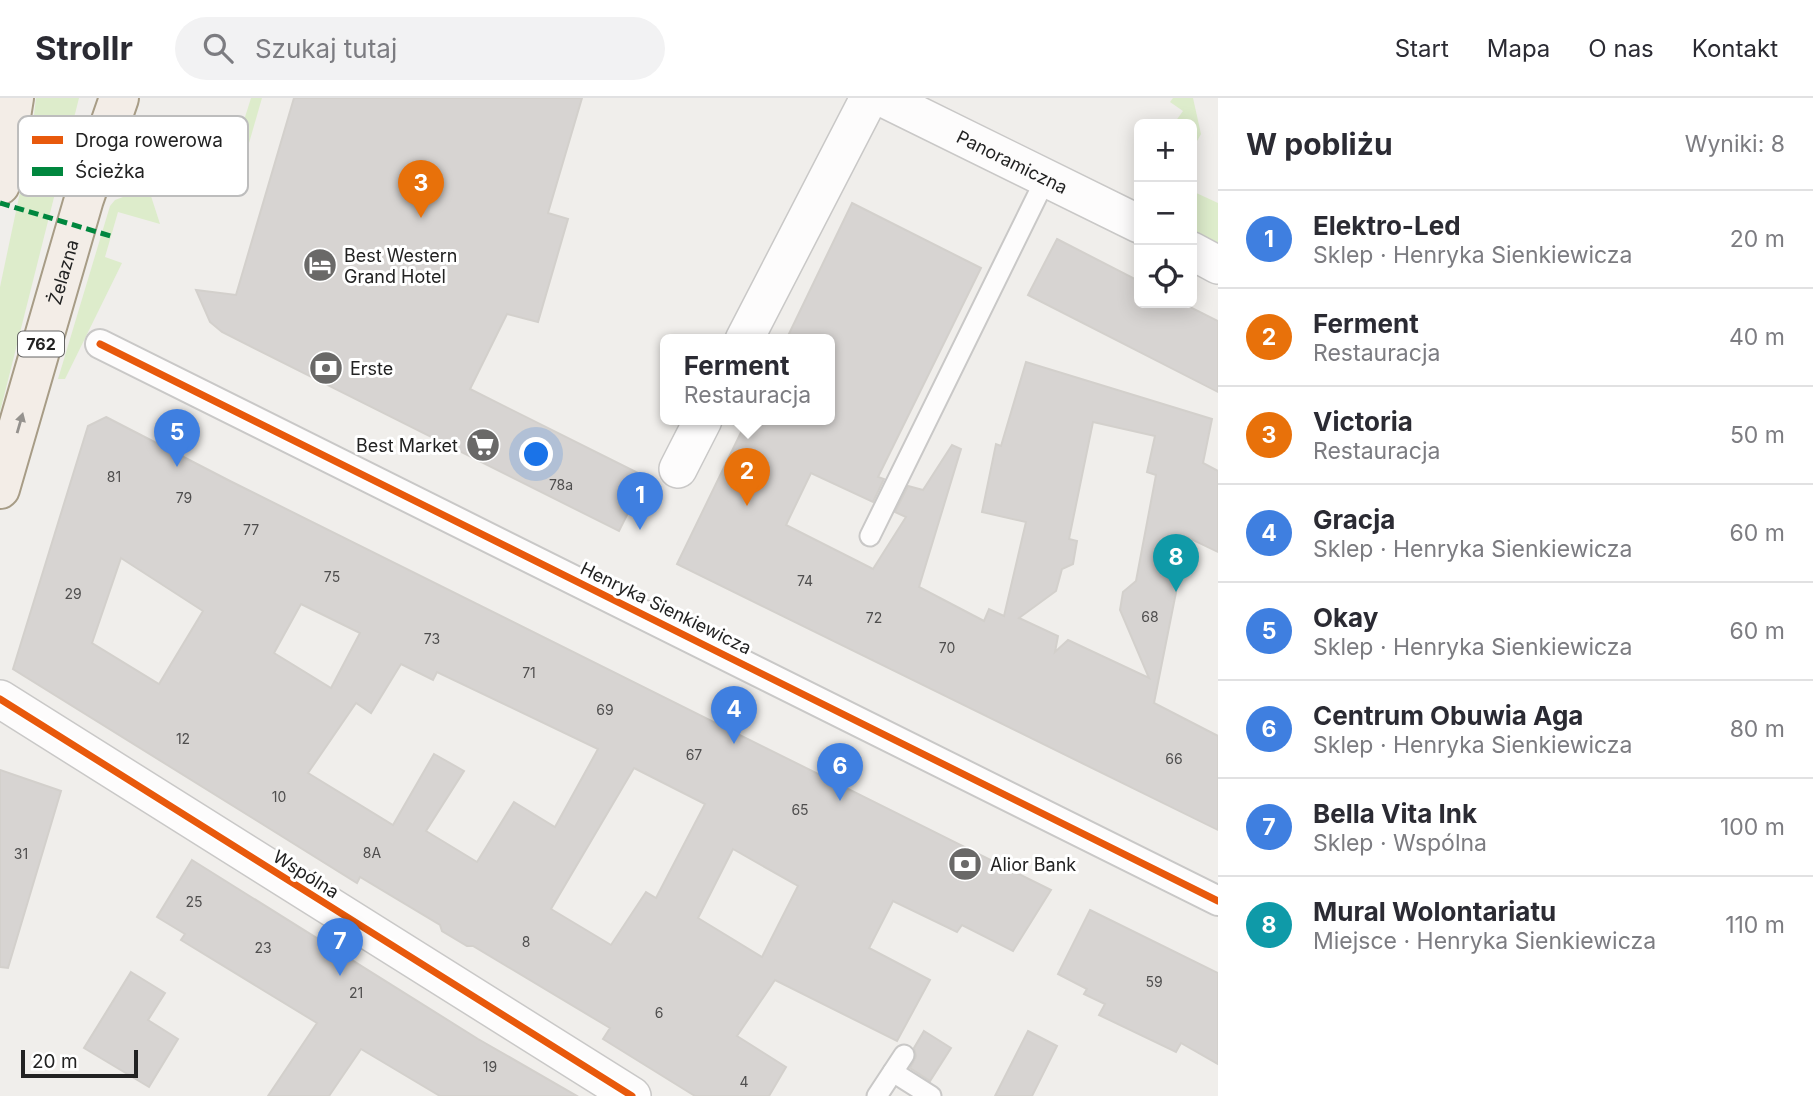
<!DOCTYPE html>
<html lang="pl">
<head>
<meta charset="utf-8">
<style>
	:root { --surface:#fff; --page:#f2f2f3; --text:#2b2b33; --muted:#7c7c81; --line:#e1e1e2; --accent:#0f766e }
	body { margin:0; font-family:Inter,sans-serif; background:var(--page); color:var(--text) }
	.controls { position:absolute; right:21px; top:21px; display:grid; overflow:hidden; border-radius:10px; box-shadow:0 4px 18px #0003 }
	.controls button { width:63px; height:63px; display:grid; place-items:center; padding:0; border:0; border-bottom:2px solid var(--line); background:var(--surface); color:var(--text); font:35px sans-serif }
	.scale { position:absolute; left:21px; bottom:18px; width:117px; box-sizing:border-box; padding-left:7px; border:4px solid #222; border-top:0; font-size:19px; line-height:24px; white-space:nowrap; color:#222; -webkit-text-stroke:5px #fff; paint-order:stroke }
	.you { position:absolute; left:537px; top:357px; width:24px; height:24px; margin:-18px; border:5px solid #fff; border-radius:50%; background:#1a73e8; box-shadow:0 0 0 10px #1a73e833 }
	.badge { display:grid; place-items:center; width:46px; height:46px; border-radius:50%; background:var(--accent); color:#fff; font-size:23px; font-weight:700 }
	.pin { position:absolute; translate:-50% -58px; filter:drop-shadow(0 2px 4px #0008) }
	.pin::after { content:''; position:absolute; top:37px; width:24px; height:21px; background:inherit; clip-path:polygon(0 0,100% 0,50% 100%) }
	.popup { position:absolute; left:660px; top:236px; width:175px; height:91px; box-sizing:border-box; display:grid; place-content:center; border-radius:10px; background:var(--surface); filter:drop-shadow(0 2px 5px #0005); font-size:23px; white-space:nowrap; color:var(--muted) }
	.popup b { font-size:26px; color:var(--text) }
	.popup::after { content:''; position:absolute; left:50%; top:100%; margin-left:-14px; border:14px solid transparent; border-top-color:var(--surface) }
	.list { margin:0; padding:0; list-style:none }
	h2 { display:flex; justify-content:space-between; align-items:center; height:91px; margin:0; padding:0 28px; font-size:30px }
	h2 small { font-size:23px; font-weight:400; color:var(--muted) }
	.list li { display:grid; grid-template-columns:46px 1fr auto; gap:21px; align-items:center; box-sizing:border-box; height:98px; padding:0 28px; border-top:2px solid var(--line) }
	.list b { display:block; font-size:26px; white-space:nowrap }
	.list p { margin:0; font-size:23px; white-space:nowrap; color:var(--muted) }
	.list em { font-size:23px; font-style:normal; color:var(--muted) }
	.icon { flex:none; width:38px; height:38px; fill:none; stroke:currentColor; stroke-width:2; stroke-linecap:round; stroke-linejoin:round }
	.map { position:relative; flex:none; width:1218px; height:998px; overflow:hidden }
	header { display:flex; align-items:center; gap:42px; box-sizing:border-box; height:98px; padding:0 35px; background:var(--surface); border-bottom:2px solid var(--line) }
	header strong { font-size:33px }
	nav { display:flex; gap:38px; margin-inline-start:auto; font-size:24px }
	.search { width:490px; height:63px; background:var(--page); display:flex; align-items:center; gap:18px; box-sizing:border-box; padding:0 24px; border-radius:38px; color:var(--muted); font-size:26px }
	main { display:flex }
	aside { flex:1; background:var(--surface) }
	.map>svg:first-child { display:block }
	.grass { fill:#ddeccb }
	.building { fill:#d7d4d2; stroke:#d3d0cc; stroke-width:2; fill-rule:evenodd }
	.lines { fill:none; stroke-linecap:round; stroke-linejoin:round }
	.service-casing { stroke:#c9c8c7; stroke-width:23 }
	.pedestrian-casing { stroke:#c9c8c7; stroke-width:32 }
	.minor-casing { stroke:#c9c8c7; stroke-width:40 }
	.primary-casing { stroke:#a79c86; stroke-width:42 }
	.service { stroke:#fdfcfc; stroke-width:19 }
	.pedestrian { stroke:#fdfcfc; stroke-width:28 }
	.minor { stroke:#fdfcfc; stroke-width:37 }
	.primary { stroke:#f3ede7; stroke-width:38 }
	.quiet { stroke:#00873e; stroke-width:5; stroke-dasharray:10 5; stroke-linecap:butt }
	.cycleway-casing { stroke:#fff; stroke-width:11 }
	.cycleway { stroke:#e8590c; stroke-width:7 }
	.oneway { fill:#95928e }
	.labels { text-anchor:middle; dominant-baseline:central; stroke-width:6; stroke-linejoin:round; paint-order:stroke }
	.number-label { font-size:14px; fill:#4f4e4e }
	.shield { fill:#fff; stroke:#646464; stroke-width:2 }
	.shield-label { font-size:16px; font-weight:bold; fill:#222 }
	.street-label { font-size:18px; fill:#222; stroke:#fff }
	.poi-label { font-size:18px; fill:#222; stroke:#fff; text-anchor:start }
	.key { fill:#fff; stroke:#bdbdbd; stroke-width:2 }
	.key-label { font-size:19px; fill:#222 }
</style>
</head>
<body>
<header>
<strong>Strollr</strong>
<div class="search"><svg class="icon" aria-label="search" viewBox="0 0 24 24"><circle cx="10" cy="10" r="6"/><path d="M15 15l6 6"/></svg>Szukaj tutaj</div>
<nav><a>Start</a><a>Mapa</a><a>O nas</a><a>Kontakt</a></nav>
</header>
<main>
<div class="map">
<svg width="1218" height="998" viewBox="0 0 1218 998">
	<rect width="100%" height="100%" fill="#f0eeeb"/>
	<!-- grass -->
	<g class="grass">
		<path d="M36,0H79L0,314V189L31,42Z"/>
		<path d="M251,0H262L245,59L234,54Z"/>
		<path d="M1173,0H1193L1201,36L1192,52V26L1175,24L1183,13L1170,4Z"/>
		<path d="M1192,93L1218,105V153L1192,139Z"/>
		<path d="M131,96L151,98L160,126L118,114L105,159L122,165L65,281H58L110,108L115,102Z"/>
	</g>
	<!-- building -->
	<g class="building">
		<path d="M294,0H582L548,115L568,121L538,224L507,216L470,291L646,379L619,433L222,234L210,224L196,192L236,197Z"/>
		<path d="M852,105L981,170L878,379L884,381L873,404L811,375L786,427L873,471L906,419L895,414L908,388L923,392L952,347L961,351L919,489L984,523L989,511L1004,518L1026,424L982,414L996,346L1001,348L1026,264L1212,321L1203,365L1218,373V454L1187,439L1154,605L1218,638V732L677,466L747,322H829V242H786ZM1093,324L1155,338L1147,374L1156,377L1136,483L1123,494L1120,512L1149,580L1068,542L1055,554L1058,538L1019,520L1056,493L1062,471L1073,466L1077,443L1069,441Z"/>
		<path d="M1057,141L1139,183V205H1182L1218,223V294L1028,197Z"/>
		<path d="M106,319L230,383L1051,792L1013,853L962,827L957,834L893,803L869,850L930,882L897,943L775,882L737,938L786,969L769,998H695L603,941L610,930L473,848H467L442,833L440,827L360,779L357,785L13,571L88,328ZM121,460L203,513L159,586L92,545ZM301,506L360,535L331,590L274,555ZM401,566L433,582L437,574L598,651L555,729L514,704L477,764L426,733L464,673L434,656L393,727L308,675L356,605L371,615ZM634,670L705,706L656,800L646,794L611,847L551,811ZM733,751L798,788L762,859L698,820Z"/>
		<path d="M0,672L61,693L8,870L0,869Z"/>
		<path d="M192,762L478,941L577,998H440L361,951L329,998H268L317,925L181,842L185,836L157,819Z"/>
		<path d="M1090,812L1218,875V966L1181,945L1176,954L1099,917L1105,906L1084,896L1087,891L1058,876Z"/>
		<path d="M131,874L165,895L148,922L178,941L149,989L84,950Z"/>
		<path d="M924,933L951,950L930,983L910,970L916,958L914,950Z"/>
		<path d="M1028,933L1057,948L1032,998H995Z"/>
	</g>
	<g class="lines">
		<!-- service casing -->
		<g class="service-casing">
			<g id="service">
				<path d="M870,438L1046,80"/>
				<path d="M893,974L931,998"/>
				<path d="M877,998L904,957"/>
			</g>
		</g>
		<!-- pedestrian casing -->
		<g class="pedestrian-casing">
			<path id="pedestrian" d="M100,246L1218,803"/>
		</g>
		<!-- minor casing -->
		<g class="minor-casing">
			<g id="minor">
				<path id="s1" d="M883,0L1139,126"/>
				<path d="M1192,153L1218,167"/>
				<path d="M744,242L869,0"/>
				<path d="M678,371L703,322"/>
				<path d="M0,601L632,998"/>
			</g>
		</g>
		<!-- primary casing -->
		<g class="primary-casing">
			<g id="primary">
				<path d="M0,87L14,0"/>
				<path id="s2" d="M0,391L84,101L119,0"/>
			</g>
		</g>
		<!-- service -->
		<use href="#service" class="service"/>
		<!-- pedestrian -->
		<use href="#pedestrian" class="pedestrian"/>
		<!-- minor -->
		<use href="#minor" class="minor"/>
		<!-- primary -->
		<use href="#primary" class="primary"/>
		<!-- quiet -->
		<path class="quiet" d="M0,105L114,139"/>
		<!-- cycleway casing -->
		<g class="cycleway-casing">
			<g id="cycleway">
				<path d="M100,246L1218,803"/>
				<path d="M0,601L632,998"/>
			</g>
		</g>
		<!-- cycleway -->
		<use href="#cycleway" class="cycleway"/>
	</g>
	<!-- one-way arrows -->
	<defs><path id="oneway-solid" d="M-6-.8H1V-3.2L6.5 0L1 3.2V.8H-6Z" transform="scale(1.75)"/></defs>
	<use class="oneway" href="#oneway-solid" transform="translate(20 325) rotate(-74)"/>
	<!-- icons -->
	<defs>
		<g id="hotel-disc" transform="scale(1.75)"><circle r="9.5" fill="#6a6968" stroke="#fff"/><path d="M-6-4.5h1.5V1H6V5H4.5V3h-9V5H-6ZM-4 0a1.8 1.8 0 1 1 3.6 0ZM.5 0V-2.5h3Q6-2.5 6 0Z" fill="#fff"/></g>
		<g id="bank-disc" transform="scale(1.75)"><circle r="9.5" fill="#6a6968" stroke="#fff"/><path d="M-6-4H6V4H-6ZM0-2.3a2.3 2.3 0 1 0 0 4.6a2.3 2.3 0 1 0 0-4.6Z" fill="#fff"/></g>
		<g id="supermarket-disc" transform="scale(1.75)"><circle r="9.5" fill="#6a6968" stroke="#fff"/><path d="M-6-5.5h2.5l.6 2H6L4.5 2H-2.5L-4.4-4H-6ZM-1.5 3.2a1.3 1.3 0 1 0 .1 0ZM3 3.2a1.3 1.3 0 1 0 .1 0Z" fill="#fff"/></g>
	</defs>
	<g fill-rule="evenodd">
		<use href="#hotel-disc" x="320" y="167"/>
		<use href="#bank-disc" x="326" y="270"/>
		<use href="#supermarket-disc" x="483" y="347"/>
		<use href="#bank-disc" x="965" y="766"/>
	</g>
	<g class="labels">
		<!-- number labels -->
		<g class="number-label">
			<text x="114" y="378">81</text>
			<text x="561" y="386">78a</text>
			<text x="184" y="399">79</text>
			<text x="251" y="431">77</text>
			<text x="332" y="478">75</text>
			<text x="805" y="482">74</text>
			<text x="73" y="495">29</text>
			<text x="1150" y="518">68</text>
			<text x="874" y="519">72</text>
			<text x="432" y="540">73</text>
			<text x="947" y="549">70</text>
			<text x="529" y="574">71</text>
			<text x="605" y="611">69</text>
			<text x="183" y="640">12</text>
			<text x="694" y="656">67</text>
			<text x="1174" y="660">66</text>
			<text x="279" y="698">10</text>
			<text x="800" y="711">65</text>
			<text x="372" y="754">8A</text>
			<text x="21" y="755">31</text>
			<text x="194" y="803">25</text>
			<text x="526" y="843">8</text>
			<text x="263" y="849">23</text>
			<text x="1154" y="883">59</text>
			<text x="356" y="894">21</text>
			<text x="659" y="914">6</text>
			<text x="490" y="968">19</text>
			<text x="744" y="983">4</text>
		</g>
		<!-- shield labels -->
		<rect class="shield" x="18" y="233.5" width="46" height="25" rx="5"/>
		<g class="shield-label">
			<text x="41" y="246">762</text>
		</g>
		<!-- street labels -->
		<g class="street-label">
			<text stroke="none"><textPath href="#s1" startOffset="144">Panoramiczna</textPath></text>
			<text stroke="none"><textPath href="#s2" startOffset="226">Żelazna</textPath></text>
			<text transform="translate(666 510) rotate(26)">Henryka Sienkiewicza</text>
			<text transform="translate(306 776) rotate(32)">Wspólna</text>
		</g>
		<!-- poi labels -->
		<g class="poi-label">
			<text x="344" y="157">Best Western<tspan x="344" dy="21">Grand Hotel</tspan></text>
			<text x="350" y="270">Erste</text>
			<text x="458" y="347" text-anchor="end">Best Market</text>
			<text x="990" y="766">Alior Bank</text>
		</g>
	</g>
	<!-- legend -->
	<rect x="18" y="18" width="230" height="80" rx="10" class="key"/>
	<rect x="32" y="38" width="31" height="8" fill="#e8590c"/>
	<rect x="32" y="69" width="31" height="9" fill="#00873e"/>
	<g class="key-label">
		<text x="75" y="49">Droga rowerowa</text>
		<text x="75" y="80">Ścieżka</text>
	</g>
</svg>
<div class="controls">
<button>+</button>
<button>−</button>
<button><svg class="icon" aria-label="locate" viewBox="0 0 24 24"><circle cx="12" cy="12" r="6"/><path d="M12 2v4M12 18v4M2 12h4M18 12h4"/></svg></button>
</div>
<div class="scale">20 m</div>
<div class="you"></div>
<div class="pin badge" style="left:640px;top:432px;background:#3f7fe0">1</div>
<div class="pin badge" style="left:747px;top:408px;background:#e8710a">2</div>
<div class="popup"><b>Ferment</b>Restauracja</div>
<div class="pin badge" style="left:421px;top:120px;background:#e8710a">3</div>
<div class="pin badge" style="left:734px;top:646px;background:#3f7fe0">4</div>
<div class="pin badge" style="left:177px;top:369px;background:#3f7fe0">5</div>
<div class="pin badge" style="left:840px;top:703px;background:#3f7fe0">6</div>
<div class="pin badge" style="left:340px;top:878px;background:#3f7fe0">7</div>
<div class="pin badge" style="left:1176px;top:494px;background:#0f9aa8">8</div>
</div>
<aside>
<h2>W pobliżu<small>Wyniki: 8</small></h2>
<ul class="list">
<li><span class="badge" style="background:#3f7fe0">1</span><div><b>Elektro-Led</b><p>Sklep · Henryka Sienkiewicza</p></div><em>20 m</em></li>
<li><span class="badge" style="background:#e8710a">2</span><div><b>Ferment</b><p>Restauracja</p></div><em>40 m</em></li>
<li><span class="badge" style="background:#e8710a">3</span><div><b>Victoria</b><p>Restauracja</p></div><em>50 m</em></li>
<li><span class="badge" style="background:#3f7fe0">4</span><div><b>Gracja</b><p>Sklep · Henryka Sienkiewicza</p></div><em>60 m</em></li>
<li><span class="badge" style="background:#3f7fe0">5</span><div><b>Okay</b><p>Sklep · Henryka Sienkiewicza</p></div><em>60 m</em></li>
<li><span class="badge" style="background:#3f7fe0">6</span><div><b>Centrum Obuwia Aga</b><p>Sklep · Henryka Sienkiewicza</p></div><em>80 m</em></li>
<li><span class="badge" style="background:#3f7fe0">7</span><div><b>Bella Vita Ink</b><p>Sklep · Wspólna</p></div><em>100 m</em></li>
<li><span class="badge" style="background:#0f9aa8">8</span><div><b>Mural Wolontariatu</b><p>Miejsce · Henryka Sienkiewicza</p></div><em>110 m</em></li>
</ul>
</aside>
</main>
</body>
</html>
